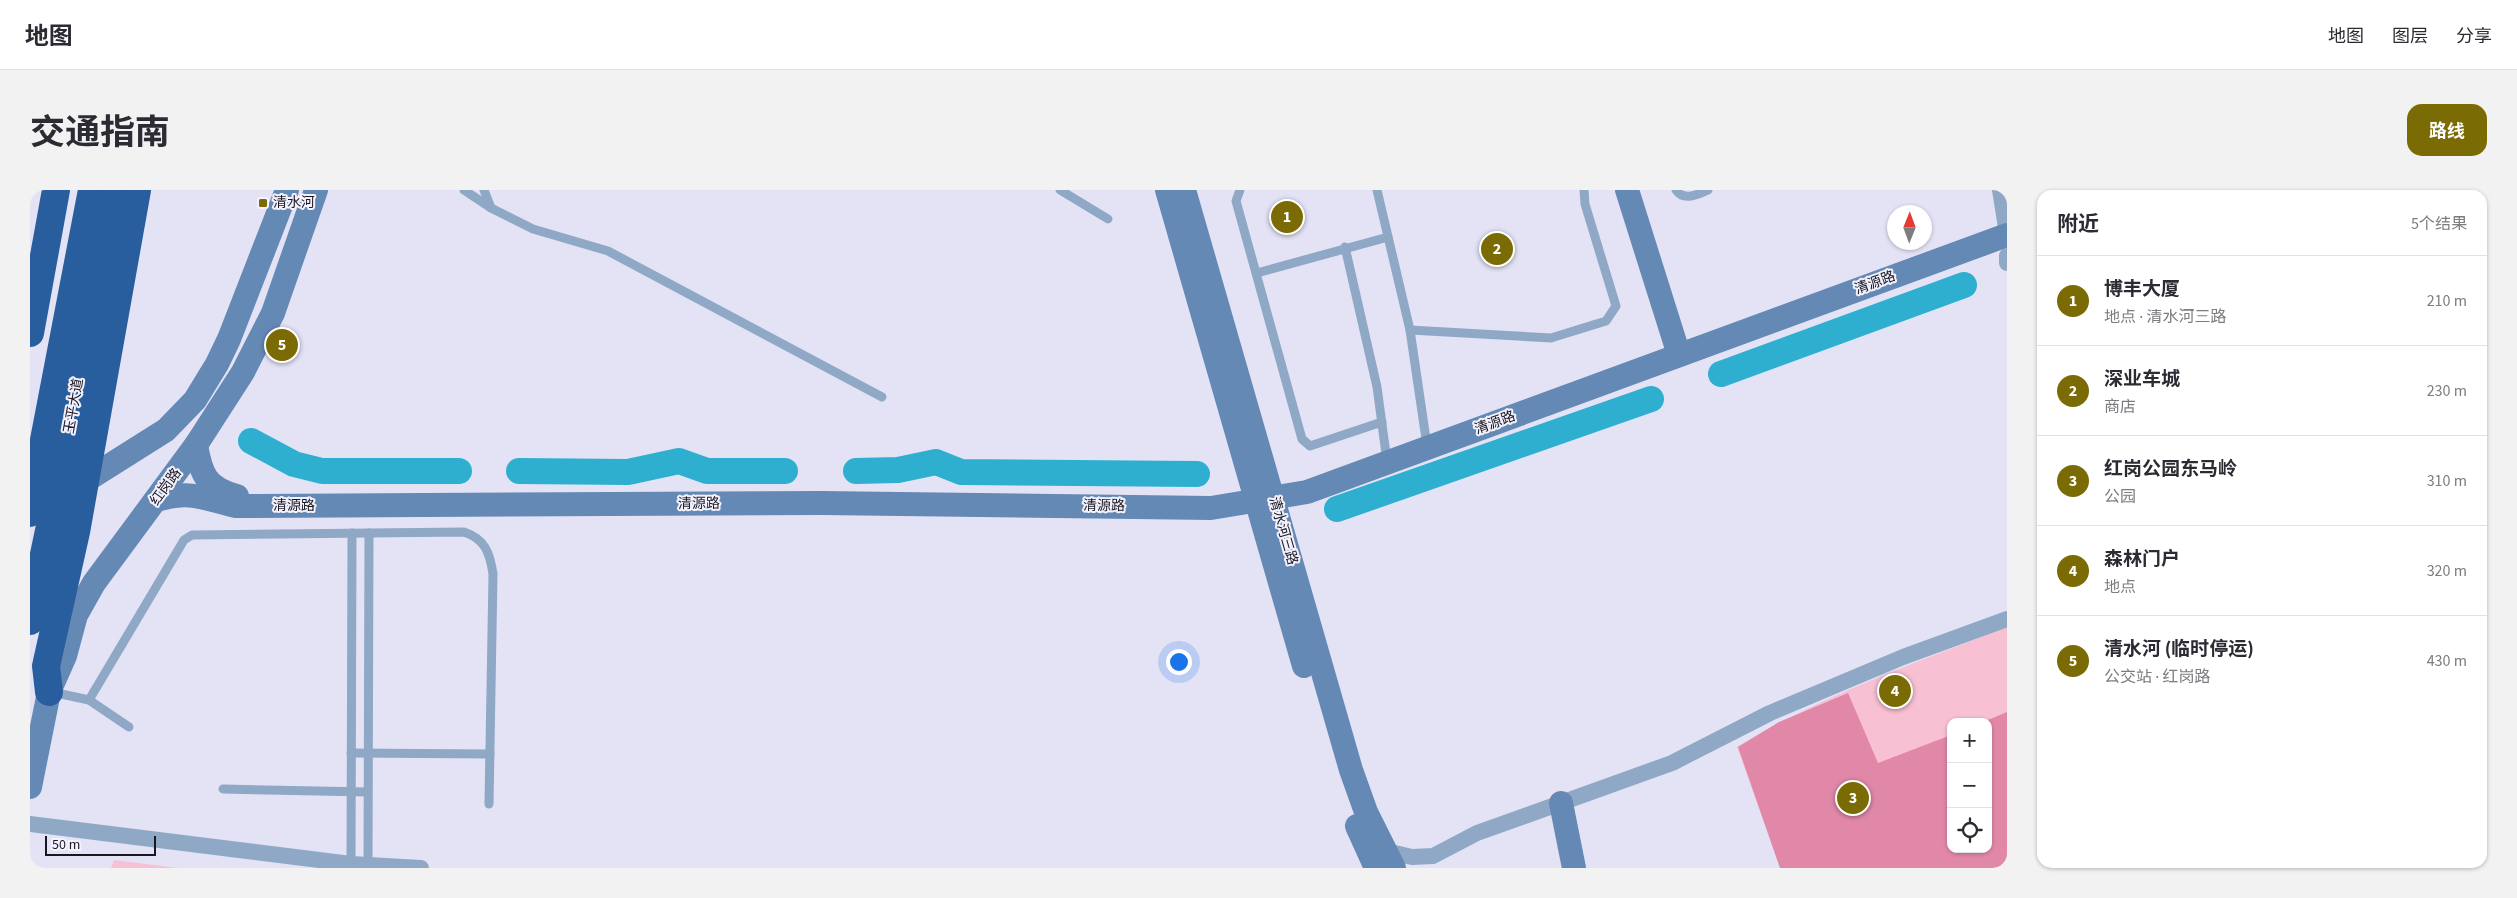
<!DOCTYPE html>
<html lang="zh">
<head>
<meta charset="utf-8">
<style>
	:root { --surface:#fff; --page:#f2f2f3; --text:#2b2b33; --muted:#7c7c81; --line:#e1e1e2; --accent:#7a6b04 }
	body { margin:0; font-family:"Source Sans 3","Noto Sans SC",sans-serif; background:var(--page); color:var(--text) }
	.controls { position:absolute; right:15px; bottom:15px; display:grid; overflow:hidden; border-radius:10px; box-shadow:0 1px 4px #0004 }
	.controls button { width:45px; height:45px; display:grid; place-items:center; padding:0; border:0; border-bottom:1px solid var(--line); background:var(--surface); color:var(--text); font:25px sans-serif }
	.compass { position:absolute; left:1857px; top:15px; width:45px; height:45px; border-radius:50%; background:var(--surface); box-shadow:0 1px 4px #0004; rotate:1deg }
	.scale { position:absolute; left:15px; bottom:12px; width:111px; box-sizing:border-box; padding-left:5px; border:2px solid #19181f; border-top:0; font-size:14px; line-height:18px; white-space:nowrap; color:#19181f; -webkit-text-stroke:4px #f2f1fd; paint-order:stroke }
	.you { position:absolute; left:1148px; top:471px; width:18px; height:18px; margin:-12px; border:4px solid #fff; border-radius:50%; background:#1a73e8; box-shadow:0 0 0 8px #1a73e833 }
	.badge { display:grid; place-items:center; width:32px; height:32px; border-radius:50%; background:var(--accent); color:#fff; font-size:16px; font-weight:700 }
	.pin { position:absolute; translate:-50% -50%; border:2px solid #fff; box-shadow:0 1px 5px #0006 }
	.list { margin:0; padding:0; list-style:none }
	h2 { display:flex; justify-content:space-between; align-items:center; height:65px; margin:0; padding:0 20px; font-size:21px }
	h2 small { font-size:16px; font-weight:400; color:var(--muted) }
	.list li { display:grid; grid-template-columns:32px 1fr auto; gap:15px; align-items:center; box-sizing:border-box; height:90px; padding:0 20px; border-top:1px solid var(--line) }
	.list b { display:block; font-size:19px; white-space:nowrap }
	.list p { margin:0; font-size:16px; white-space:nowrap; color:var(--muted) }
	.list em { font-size:16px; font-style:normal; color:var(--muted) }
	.icon { flex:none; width:28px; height:28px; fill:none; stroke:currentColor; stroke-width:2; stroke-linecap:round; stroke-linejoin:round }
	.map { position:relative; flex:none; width:1977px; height:678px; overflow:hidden; border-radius:15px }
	header { display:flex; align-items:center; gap:30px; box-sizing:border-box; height:70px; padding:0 25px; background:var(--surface); border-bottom:1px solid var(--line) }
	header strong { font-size:24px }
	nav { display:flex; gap:28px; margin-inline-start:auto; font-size:18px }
	.intro { display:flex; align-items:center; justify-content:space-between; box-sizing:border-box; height:120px; padding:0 30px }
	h1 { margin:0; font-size:35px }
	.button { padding:12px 22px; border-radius:15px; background:var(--accent); color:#fff; font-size:18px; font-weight:700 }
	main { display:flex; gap:30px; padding:0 30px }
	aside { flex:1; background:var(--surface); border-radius:15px; box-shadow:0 1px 4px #0004 }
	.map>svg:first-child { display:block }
	.green { fill:#f8c0d3; fill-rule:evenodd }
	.forest { fill:#e188a9 }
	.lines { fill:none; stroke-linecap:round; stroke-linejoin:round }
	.river { stroke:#2eafd0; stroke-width:26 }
	.lane { stroke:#8fa8c6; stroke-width:9 }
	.street { stroke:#8fa8c6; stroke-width:16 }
	.secondary { stroke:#6589b5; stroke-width:24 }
	.highway { stroke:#285e9d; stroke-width:28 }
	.poi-dot { fill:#7a6b04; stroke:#f2f1fd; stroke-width:2 }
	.labels { text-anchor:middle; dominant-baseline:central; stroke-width:4; stroke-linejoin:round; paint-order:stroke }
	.poi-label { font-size:14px; fill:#19181f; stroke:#f2f1fd; text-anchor:start }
	.street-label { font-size:14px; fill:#19181f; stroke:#f2f1fd }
</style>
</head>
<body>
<header>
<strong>地图</strong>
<nav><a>地图</a><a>图层</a><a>分享</a></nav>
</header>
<div class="intro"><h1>交通指南</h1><a class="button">路线</a></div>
<main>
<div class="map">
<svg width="1977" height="678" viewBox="0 0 1977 678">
	<rect width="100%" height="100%" fill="#e4e3f6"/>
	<!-- green -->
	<g class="green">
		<path d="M1977,437V678H1750L1707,557C1790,506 1885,473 1977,437ZM1921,532H1958V659H1921Z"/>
		<path d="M84,670L148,678H81Z"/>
	</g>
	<!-- forest -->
	<path class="forest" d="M1818,503L1848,573L1921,545V659H1958V532H1953L1977,522V678H1750L1708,557L1749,532Z"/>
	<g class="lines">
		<!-- river -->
		<g class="river">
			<path d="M1691,184L1934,95"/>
			<path d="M221,251L264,274L292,281H429"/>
			<path d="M489,281L598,282L649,271L677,281H755"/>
			<path d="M826,281L868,280L906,272L931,282L1167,284"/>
			<path d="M1307,319L1621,209"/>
		</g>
		<!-- lane -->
		<g class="lane">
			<path d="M434,0L461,18L503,39L578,61L852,207"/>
			<path d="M454,0L461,18"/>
			<path d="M1030,0L1078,29"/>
			<path d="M1210,0L1206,11L1272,249L1280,256L1352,232"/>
			<path d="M1347,0L1380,140L1396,249"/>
			<path d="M1646,0C1654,12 1668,4 1678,0"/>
			<path d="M1315,57L1347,197L1356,264"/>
			<path d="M1227,83L1358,47"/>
			<path d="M1380,140L1521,148L1576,131L1586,116L1555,14L1554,0"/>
			<path d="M22,502L59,510L99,537"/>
			<path d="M59,510L154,350L162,345L434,342C455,349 460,363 463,384L459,614"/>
			<path d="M321,563L460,564"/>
			<path d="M193,599L338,602"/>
			<path d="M321,674L322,343"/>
			<path d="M338,675L339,343"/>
		</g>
		<!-- street -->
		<g class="street">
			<path d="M1970,0L1977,44"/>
			<path d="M1977,66V73"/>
			<path d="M0,634L321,674L391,678"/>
			<path d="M1349,663L1356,661L1382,667L1403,666L1447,643L1642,573L1740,523L1873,467L1977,429"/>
		</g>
		<!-- secondary -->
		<g class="secondary">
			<path d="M1137,0L1274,476"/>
			<path d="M1154,0L1321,580L1336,622L1364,678"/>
			<path d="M1597,0L1649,165"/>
			<path d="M166,255C171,284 176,298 207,306"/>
			<path d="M44,298L136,240L165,210L187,174L199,149L257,0"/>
			<path d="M126,310C162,300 171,308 206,316L792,313L1181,318L1277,302L1977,45"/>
			<path d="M0,597L19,502L35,466L46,425L64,393L166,255L213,182L243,123L286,0"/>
			<path d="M1531,613L1544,678"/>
			<path d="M1327,636L1346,678"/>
		</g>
		<!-- highway -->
		<g class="highway">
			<path d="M0,143L26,0"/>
			<path d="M0,323L62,0"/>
			<path d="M0,431L37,255L83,0"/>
			<path d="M19,502L16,476L46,342L107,0"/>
		</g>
	</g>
	<!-- markers -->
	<rect class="poi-dot" x="228" y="8" width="10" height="10" rx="2.5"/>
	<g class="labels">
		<!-- poi labels -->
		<g class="poi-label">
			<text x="243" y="13">清水河</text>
		</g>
		<!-- street labels -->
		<g class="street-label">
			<text transform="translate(1845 93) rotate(-20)">清源路</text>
			<text transform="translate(44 216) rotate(-80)">玉平大道</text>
			<text transform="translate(1465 233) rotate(-20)">清源路</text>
			<text transform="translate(136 297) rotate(-54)">红岗路</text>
			<text transform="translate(669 314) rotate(-1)">清源路</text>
			<text x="264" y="316">清源路</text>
			<text transform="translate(1074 316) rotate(1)">清源路</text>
			<text transform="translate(1253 341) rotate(74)">清水河三路</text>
		</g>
	</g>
</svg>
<div class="controls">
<button>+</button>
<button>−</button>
<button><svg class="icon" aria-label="locate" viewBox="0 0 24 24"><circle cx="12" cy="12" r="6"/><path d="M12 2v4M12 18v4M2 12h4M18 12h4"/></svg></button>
</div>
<svg class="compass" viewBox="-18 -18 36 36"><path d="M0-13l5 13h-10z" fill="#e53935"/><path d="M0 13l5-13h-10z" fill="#7c7c81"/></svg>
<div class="scale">50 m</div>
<div class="you"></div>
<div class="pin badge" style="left:1257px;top:27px">1</div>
<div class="pin badge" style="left:1467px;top:59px">2</div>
<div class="pin badge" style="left:1823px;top:608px">3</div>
<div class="pin badge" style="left:1865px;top:501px">4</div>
<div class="pin badge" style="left:252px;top:155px">5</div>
</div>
<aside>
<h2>附近<small>5个结果</small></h2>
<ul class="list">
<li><span class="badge">1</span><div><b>博丰大厦</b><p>地点 · 清水河三路</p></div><em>210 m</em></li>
<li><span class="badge">2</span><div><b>深业车城</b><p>商店</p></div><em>230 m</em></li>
<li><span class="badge">3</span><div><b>红岗公园东马岭</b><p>公园</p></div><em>310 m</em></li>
<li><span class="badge">4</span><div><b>森林门户</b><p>地点</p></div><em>320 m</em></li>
<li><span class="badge">5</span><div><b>清水河 (临时停运)</b><p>公交站 · 红岗路</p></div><em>430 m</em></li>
</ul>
</aside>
</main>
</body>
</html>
